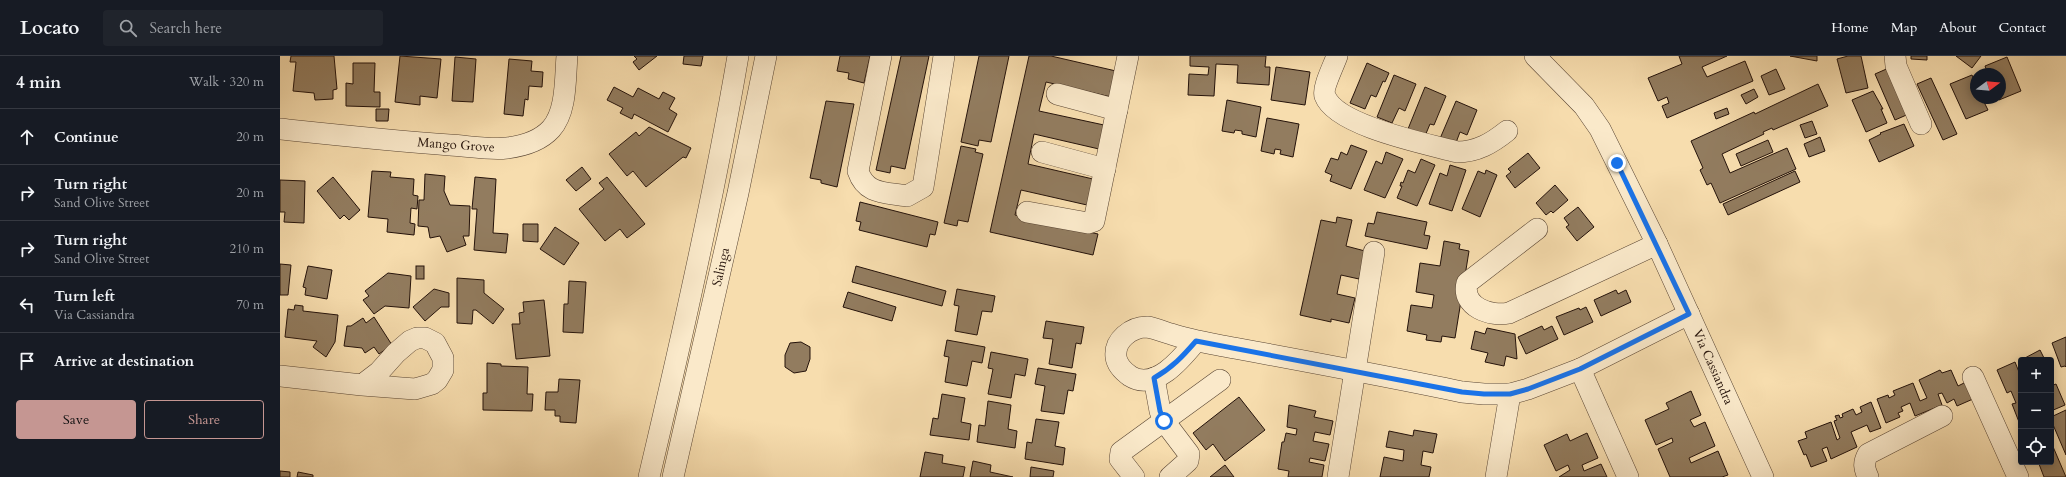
<!DOCTYPE html>
<html lang="en">
<head>
<meta charset="utf-8">
<style>
	:root { --surface:#171b24; --page:#20242c; --text:#f1f3f6; --muted:#9ea1a6; --line:#363941; --accent:#c59692 }
	body { margin:0; font-family:Cardo,serif; background:var(--page); color:var(--text) }
	.controls { position:absolute; right:12px; bottom:12px; display:grid; overflow:hidden; border-radius:4px; box-shadow:0 2px 10px #0003 }
	.controls button { width:36px; height:36px; display:grid; place-items:center; padding:0; border:0; border-bottom:1px solid var(--line); background:var(--surface); color:var(--text); font:20px sans-serif }
	.compass { position:absolute; left:1690px; top:12px; width:36px; height:36px; border-radius:50%; background:var(--surface); box-shadow:0 2px 10px #0003; rotate:74deg }
	.stop { position:absolute; width:12px; height:12px; margin:-9px; border:3px solid #1a73e8; border-radius:50%; background:#fff }
	.stop.end { background:#1a73e8; border-color:#fff; box-shadow:0 1px 4px #0008 }
	.list { margin:0; padding:0; list-style:none }
	h2 { display:flex; justify-content:space-between; align-items:center; height:52px; margin:0; padding:0 16px; font-size:17px }
	h2 small { font-size:13px; font-weight:400; color:var(--muted) }
	.list li { display:grid; grid-template-columns:26px 1fr auto; gap:12px; align-items:center; box-sizing:border-box; height:56px; padding:0 16px; border-top:1px solid var(--line) }
	.list b { display:block; font-size:15px; white-space:nowrap }
	.list p { margin:0; font-size:13px; white-space:nowrap; color:var(--muted) }
	.list em { font-size:13px; font-style:normal; color:var(--muted) }
	.actions { display:flex; gap:8px; padding:12px 16px }
	.actions a { flex:1; padding:9px 0; border:1px solid var(--accent); border-radius:4px; text-align:center; font-size:14px; color:var(--accent) }
	.actions .main { background:var(--accent); color:#111 }
	.icon { flex:none; width:22px; height:22px; fill:none; stroke:currentColor; stroke-width:2; stroke-linecap:round; stroke-linejoin:round }
	.map { position:relative; flex:none; width:1786px; height:421px; overflow:hidden }
	header { display:flex; align-items:center; gap:24px; box-sizing:border-box; height:56px; padding:0 20px; background:var(--surface); border-bottom:1px solid var(--line) }
	header strong { font-size:19px }
	nav { display:flex; gap:22px; margin-inline-start:auto; font-size:14px }
	.search { width:280px; height:36px; background:var(--page); display:flex; align-items:center; gap:10px; box-sizing:border-box; padding:0 14px; border-radius:4px; color:var(--muted); font-size:15px }
	main { display:flex }
	aside { flex:1; background:var(--surface) }
	.map>svg:first-child { display:block }
	.building { fill:#927c5f; stroke:#24120a }
	.lines { fill:none; stroke-linecap:round; stroke-linejoin:round }
	.minor-casing { stroke:#594533; stroke-width:22 }
	.minor { stroke:#fae9ca; stroke-width:21 }
	.route { stroke:#1a73e8; stroke-width:5 }
	.labels { text-anchor:middle; dominant-baseline:central; stroke-width:4; stroke-linejoin:round; paint-order:stroke }
	.street-label { font-size:13px; fill:#24120a; stroke:#fae9ca }
</style>
</head>
<body>
<header>
<strong>Locato</strong>
<div class="search"><svg class="icon" aria-label="search" viewBox="0 0 24 24"><circle cx="10" cy="10" r="6"/><path d="M15 15l6 6"/></svg>Search here</div>
<nav><a>Home</a><a>Map</a><a>About</a><a>Contact</a></nav>
</header>
<main>
<aside>
<h2>4 min<small>Walk · 320 m</small></h2>
<ul class="list">
<li><svg class="icon" aria-label="ahead" viewBox="0 0 24 24"><path d="M12 20V5M6 11l6-6 6 6"/></svg><div><b>Continue</b></div><em>20 m</em></li>
<li><svg class="icon" aria-label="right" viewBox="0 0 24 24"><path d="M7 20v-9h11M14 6l5 5-5 5"/></svg><div><b>Turn right</b><p>Sand Olive Street</p></div><em>20 m</em></li>
<li><svg class="icon" aria-label="right" viewBox="0 0 24 24"><path d="M7 20v-9h11M14 6l5 5-5 5"/></svg><div><b>Turn right</b><p>Sand Olive Street</p></div><em>210 m</em></li>
<li><svg class="icon" aria-label="left" viewBox="0 0 24 24"><path d="M17 20v-9H6M10 6l-5 5 5 5"/></svg><div><b>Turn left</b><p>Via Cassiandra</p></div><em>70 m</em></li>
<li><svg class="icon" aria-label="arrive" viewBox="0 0 24 24"><path d="M6 21V4h12l-3 4 3 4H6"/></svg><div><b>Arrive at destination</b></div></li>
</ul>
<div class="actions"><a class="main">Save</a><a>Share</a></div>
</aside>
<div class="map">
<svg width="1786" height="421" viewBox="0 0 1786 421">
	<rect width="100%" height="100%" fill="#f7ddae"/>
	<filter id="stains"><feTurbulence type="fractalNoise" baseFrequency=".005" numOctaves="4"/><feColorMatrix values="0 0 0 0 .2 0 0 0 0 .09 0 0 0 0 .02 0 0 0 .5 -.17"/></filter>
	<radialGradient id="worn" r=".72"><stop offset=".6" stop-color="#630" stop-opacity="0"/><stop offset="1" stop-color="#630" stop-opacity=".3"/></radialGradient>
	<!-- building -->
	<g class="building">
		<path d="M11,0H54L57,33L53,34V43L35,44L34,37L13,35L16,6H10Z"/>
		<path d="M120,0L161,3L157,42L140,40V49L115,46Z"/>
		<path d="M354,0H377L359,14L353,6L357,3Z"/>
		<path d="M404,0H423L421,10L403,8Z"/>
		<path d="M560,0H590L584,27L568,23L569,17L557,15Z"/>
		<path d="M621,0H649L625,113L611,110L610,117L596,114Z"/>
		<path d="M699,0H729L711,86L699,84L698,90L681,86Z"/>
		<path d="M749,0H771L836,15L831,41L766,26L759,55L824,69L819,93L754,78L748,108L813,123L807,149L741,134L735,159L818,178L813,199L710,176Z"/>
		<path d="M910,0H986L985,11H990L989,29L957,27L958,9L936,8L934,40L908,39L909,18L928,19L929,11L910,10Z"/>
		<path d="M1399,0H1447L1422,11L1427,21L1465,5L1473,25L1387,62L1382,50L1389,47L1387,41L1378,45L1368,22L1402,8Z"/>
		<path d="M1510,0H1537V5Z"/>
		<path d="M1568,0H1581L1588,32L1566,37L1557,3Z"/>
		<path d="M1631,0H1647V4L1631,3Z"/>
		<path d="M1676,0H1701L1692,12Z"/>
		<path d="M175,1L196,3L193,46L172,45Z"/>
		<path d="M1727,1L1741,35L1719,44L1720,18H1708L1705,10Z"/>
		<path d="M229,3L252,5L251,15L263,16L262,31L249,30L248,44L245,43L243,60L224,58Z"/>
		<path d="M73,7H95L94,36H100V51L66,50V27L73,28Z"/>
		<path d="M1087,7L1109,17L1105,26L1103,25L1096,41L1091,39L1085,53L1070,47Z"/>
		<path d="M996,11L1030,16L1025,49L991,44Z"/>
		<path d="M1611,11L1631,57L1615,64L1595,18Z"/>
		<path d="M1496,13L1505,33L1489,39L1481,20Z"/>
		<path d="M1114,19L1136,28L1125,55L1119,52L1112,67L1097,61Z"/>
		<path d="M1692,19L1696,28V42H1702L1708,54L1686,63L1670,28Z"/>
		<path d="M1651,22L1677,78L1663,84L1637,28Z"/>
		<path d="M1538,28L1548,50L1493,74L1492,72L1483,76L1484,78L1442,98L1450,117L1507,92L1516,113L1440,147L1431,127L1427,129L1420,114L1423,112L1411,85L1474,56L1475,58Z"/>
		<path d="M334,31L353,41L358,32L379,43L383,36L395,42L389,53L397,58L388,76L354,58L352,63L340,57L343,52L327,44Z"/>
		<path d="M1145,31L1166,40L1154,69L1150,68L1145,80L1128,73Z"/>
		<path d="M1474,33L1478,41L1466,48L1461,39Z"/>
		<path d="M1593,35L1603,53H1601L1607,67L1586,76L1572,44Z"/>
		<path d="M947,44L981,51L976,81L962,78V75L955,74L954,77L942,75Z"/>
		<path d="M546,45L574,48L557,131L541,127V124L530,122Z"/>
		<path d="M1176,45L1197,54L1187,79L1180,76L1174,92L1159,85Z"/>
		<path d="M1447,52L1449,58L1436,63L1434,57Z"/>
		<path d="M96,53H109L108,65H96Z"/>
		<path d="M987,62L1019,68L1013,101L1000,98L1001,94L995,93L994,98L981,95Z"/>
		<path d="M1532,65L1537,78L1525,82L1520,69Z"/>
		<path d="M1624,68L1634,90L1599,106L1589,84L1601,78L1600,77Z"/>
		<path d="M369,71L411,92L406,102L403,101L366,131L353,115L347,120L329,98L356,76L359,80Z"/>
		<path d="M1540,81L1545,95L1529,101L1524,88Z"/>
		<path d="M1488,84L1493,96L1461,110L1456,98Z"/>
		<path d="M1071,89L1087,95L1071,133L1050,125L1052,119L1045,116L1051,102L1058,104L1061,96L1067,99Z"/>
		<path d="M681,90L696,93L695,96L703,98L688,166L678,164L677,170L664,167Z"/>
		<path d="M1106,96L1123,103L1105,142L1084,134L1096,105L1102,108Z"/>
		<path d="M1248,97L1260,112L1235,132L1226,120L1231,116L1228,113Z"/>
		<path d="M1141,103L1155,109L1137,150L1117,142L1122,130H1120L1121,126L1123,127L1128,114L1135,117Z"/>
		<path d="M1170,109L1186,114L1172,155L1149,148L1160,117L1167,120Z"/>
		<path d="M302,111L311,123L296,135L286,124Z"/>
		<path d="M1206,114L1217,119L1200,161L1182,153L1198,115L1205,118Z"/>
		<path d="M92,115L111,116L110,121L134,123L133,139L138,140L137,153L131,152L130,167L135,168L134,179L107,176L108,163L88,161Z"/>
		<path d="M1515,115L1520,126L1448,159L1443,148Z"/>
		<path d="M145,118L165,120L164,135L170,149L190,150L189,180H183L186,189L167,196L160,180L150,182L148,171L138,170L139,144H144Z"/>
		<path d="M53,121L80,154L69,164L64,159L60,163L37,135Z"/>
		<path d="M195,121L216,123L213,177L228,178L226,197L194,194L197,153H192Z"/>
		<path d="M327,121L365,168L347,182L340,173L325,185L299,153L324,133L319,127Z"/>
		<path d="M0,124L25,125L24,167L4,166L5,156H0Z"/>
		<path d="M1275,129L1288,144L1273,157L1271,155L1266,159L1256,147Z"/>
		<path d="M580,146L658,166L655,179L650,178L647,191L579,174L581,166L576,165Z"/>
		<path d="M1298,151L1314,171L1297,185L1286,171L1289,169L1284,162Z"/>
		<path d="M1097,156L1147,166L1144,179L1150,180L1147,193L1085,180L1088,167L1094,168Z"/>
		<path d="M1057,161L1072,164L1066,190L1085,195L1079,223L1061,219L1057,238L1075,242L1069,267L1051,263V266L1020,259L1041,164L1056,167Z"/>
		<path d="M243,168H258V186L243,185Z"/>
		<path d="M275,171L299,187L284,209L260,193Z"/>
		<path d="M1164,185L1180,188L1179,193L1189,195L1175,282L1162,280L1161,286L1146,284L1147,279L1127,275L1131,249L1152,252L1154,239L1136,236L1140,207L1160,210Z"/>
		<path d="M0,208L11,209L8,239H0Z"/>
		<path d="M28,210L52,214L47,243L25,239L26,232L23,231Z"/>
		<rect x="136" y="210" width="8" height="13"/>
		<path d="M576,210L666,235L662,250L572,226Z"/>
		<path d="M108,217L131,220L129,252L105,250L94,258L83,244L89,240L85,235Z"/>
		<path d="M177,222L204,224V237L224,253L213,268L196,254H193L192,268L177,267Z"/>
		<path d="M289,225L306,226L303,277L283,276L284,248H288Z"/>
		<path d="M154,233L169,237V251H161L145,265L133,251Z"/>
		<path d="M677,233L715,240L712,256L702,255L697,279L675,275L679,250L674,249Z"/>
		<path d="M1336,234L1338,238L1346,234L1351,246L1321,260L1314,244Z"/>
		<path d="M568,236L616,251L612,265L563,251Z"/>
		<path d="M264,244L270,300L236,303L232,268H240L239,257L244,256L243,246Z"/>
		<path d="M15,249L23,250V255L58,259L55,286L46,301L33,291L37,285L5,281L8,253L14,254Z"/>
		<path d="M1306,251L1313,266L1284,279L1276,261L1299,252L1300,254Z"/>
		<path d="M94,261L112,289L99,298L94,291L85,297L82,292L64,290L67,270H71L83,262L86,267Z"/>
		<path d="M766,265L804,271L801,288L796,287L792,312L769,308L773,283L763,282Z"/>
		<path d="M1262,270L1264,274L1272,270L1278,283L1246,298L1238,281Z"/>
		<path d="M1207,272L1235,278L1237,303L1226,300L1224,310L1205,306L1208,297L1191,293L1195,275L1205,278Z"/>
		<path d="M1786,281V311L1785,310L1781,311L1772,287Z"/>
		<path d="M667,284L705,291L702,307L692,305L687,330L665,326L669,301L664,300Z"/>
		<path d="M521,286L530,291V303L526,315L514,317L505,311V299L510,287Z"/>
		<path d="M1760,294L1765,304H1743V303Z"/>
		<path d="M711,296L748,303L745,320L735,318L731,342L708,338L713,313L708,312Z"/>
		<path d="M1735,306L1741,321V365L1739,366L1732,348L1736,347L1731,335L1727,337L1717,314Z"/>
		<path d="M207,307L221,308V310L248,311L247,338H253L252,355L203,354V337H207Z"/>
		<path d="M758,312L796,318L793,335L788,334L784,358L761,355L765,330L755,328Z"/>
		<path d="M1660,314L1662,317L1671,314L1678,330L1686,326L1693,343L1677,350L1674,343L1667,347L1662,337L1658,338L1662,349L1635,360L1630,347L1621,351L1623,355L1618,357L1620,361L1606,367L1597,343L1608,339L1609,342L1615,339L1613,335L1633,327L1640,345L1647,342L1639,324Z"/>
		<path d="M279,323L300,324L296,367L280,366V360H275V354H265L266,336H278Z"/>
		<path d="M1776,328L1785,349L1771,355V330Z"/>
		<path d="M1411,335L1421,359L1410,364L1414,371L1425,366L1435,390L1409,402L1411,407L1438,395L1448,419L1442,421H1390L1378,393L1393,386L1392,382L1376,389L1365,364L1389,353L1386,347Z"/>
		<path d="M662,338L685,342L681,366L691,368L689,384L650,379L653,362L658,363Z"/>
		<path d="M959,341L985,374L945,405L933,388L926,394L913,377Z"/>
		<path d="M708,345L731,349L728,373L737,375L735,392L697,386L699,369L705,370Z"/>
		<path d="M1591,346L1601,372L1590,376L1587,369L1571,376L1577,391L1551,403L1547,391L1542,393L1547,405L1531,411L1526,398L1524,399L1518,385L1527,382L1525,376L1551,366L1557,384L1560,382L1554,365L1557,364L1555,360L1559,359L1560,362L1563,361L1562,358L1573,353L1576,359L1582,356L1580,351Z"/>
		<path d="M1009,349L1036,355L1034,361L1053,365L1050,379L1035,376L1033,385L1049,388L1045,405L1030,402L1029,406L1044,409L1042,421H1008L1009,415L998,413L1002,386H1004L1006,377L1016,379L1017,373L1007,371Z"/>
		<path d="M1786,354V399L1771,364V361Z"/>
		<path d="M756,363L779,366L775,390L785,392L783,409L745,403L747,386L752,387Z"/>
		<path d="M1134,374L1157,378L1153,397L1143,395L1141,409L1151,411L1149,421H1100L1104,401L1123,405L1124,394L1106,391L1109,375L1133,380Z"/>
		<path d="M1307,377L1318,402L1302,409L1304,415L1321,408L1327,421H1279L1290,414L1288,409L1276,415L1264,389L1287,378L1290,385Z"/>
		<path d="M1771,386L1786,421H1764L1759,408L1762,406H1771Z"/>
		<path d="M645,396L663,399L662,407L685,411L683,421H640Z"/>
		<path d="M693,405L711,409L710,416L733,421H690Z"/>
		<path d="M945,409L954,421H930Z"/>
		<path d="M751,411L774,415L773,421H750Z"/>
		<path d="M0,415L10,416V421H0Z"/>
		<path d="M18,416L33,419V421H17Z"/>
	</g>
	<g class="lines">
		<!-- minor casing -->
		<g class="minor-casing">
			<g id="minor">
				<path d="M601,0L578,115C586,139 605,136 627,140L643,131L664,0"/>
				<path d="M1057,0C1054,9 1042,32 1045,40C1056,70 1148,88 1177,96C1197,96 1212,87 1227,75"/>
				<path d="M1255,0L1304,50L1320,73L1377,188L1483,421"/>
				<path d="M1615,0L1616,10L1641,68"/>
				<path d="M777,38L837,54"/>
				<path d="M0,73C57,79 113,85 170,89C188,90 209,94 227,92C243,90 260,85 271,73C287,55 285,23 287,0"/>
				<path d="M762,96L825,113"/>
				<path d="M747,156L808,167L814,165L848,0"/>
				<path d="M1257,173L1187,227C1181,251 1211,261 1229,257L1377,188"/>
				<path d="M916,285C902,302 875,336 850,320C843,315 837,309 836,301C834,284 851,271 867,271C875,272 884,276 891,278C906,283 922,286 938,289C1019,304 1101,319 1182,336L1204,338H1230L1248,333L1300,313L1409,258"/>
				<path d="M1300,313L1348,421"/>
				<path d="M0,320L82,329L135,333L152,328L157,324L163,314V302L155,287L145,282H137L130,285L116,297L99,316L82,329"/>
				<path d="M1693,321L1738,421"/>
				<path d="M874,322L880,355L884,365L909,398L908,405L890,421"/>
				<path d="M369,421C402,282 434,141 458,0"/>
				<path d="M393,421L458,137L486,0"/>
				<path d="M854,421L840,403L841,396L940,324"/>
				<path d="M1058,421L1094,196"/>
				<path d="M1216,421L1230,338"/>
				<path d="M1588,421C1584,412 1583,407 1588,398L1662,360"/>
			</g>
		</g>
		<!-- minor -->
		<use href="#minor" class="minor"/>
	</g>
	<g class="lines">
		<!-- route -->
		<path class="route" d="M884,365L880,355L874,322C892,312 903,300 916,285L1182,336L1204,338H1230L1248,333L1300,313L1409,258L1337,107"/>
	</g>
	<g class="labels">
		<!-- street labels -->
		<g class="street-label">
			<text transform="translate(176 89) rotate(4)">Mango Grove</text>
			<text transform="translate(441 211) rotate(-77)">Salinga</text>
			<text transform="translate(1433 311) rotate(66)">Via Cassiandra</text>
		</g>
	</g>
	<rect width="100%" height="100%" filter="url(#stains)"/>
	<rect width="100%" height="100%" fill="url(#worn)"/>
</svg>
<div class="controls">
<button>+</button>
<button>−</button>
<button><svg class="icon" aria-label="locate" viewBox="0 0 24 24"><circle cx="12" cy="12" r="6"/><path d="M12 2v4M12 18v4M2 12h4M18 12h4"/></svg></button>
</div>
<svg class="compass" viewBox="-18 -18 36 36"><path d="M0-13l5 13h-10z" fill="#e53935"/><path d="M0 13l5-13h-10z" fill="#9ea1a6"/></svg>
<div class="stop" style="left:884px;top:365px"></div>
<div class="stop end" style="left:1337px;top:107px"></div>
</div>
</main>
</body>
</html>
